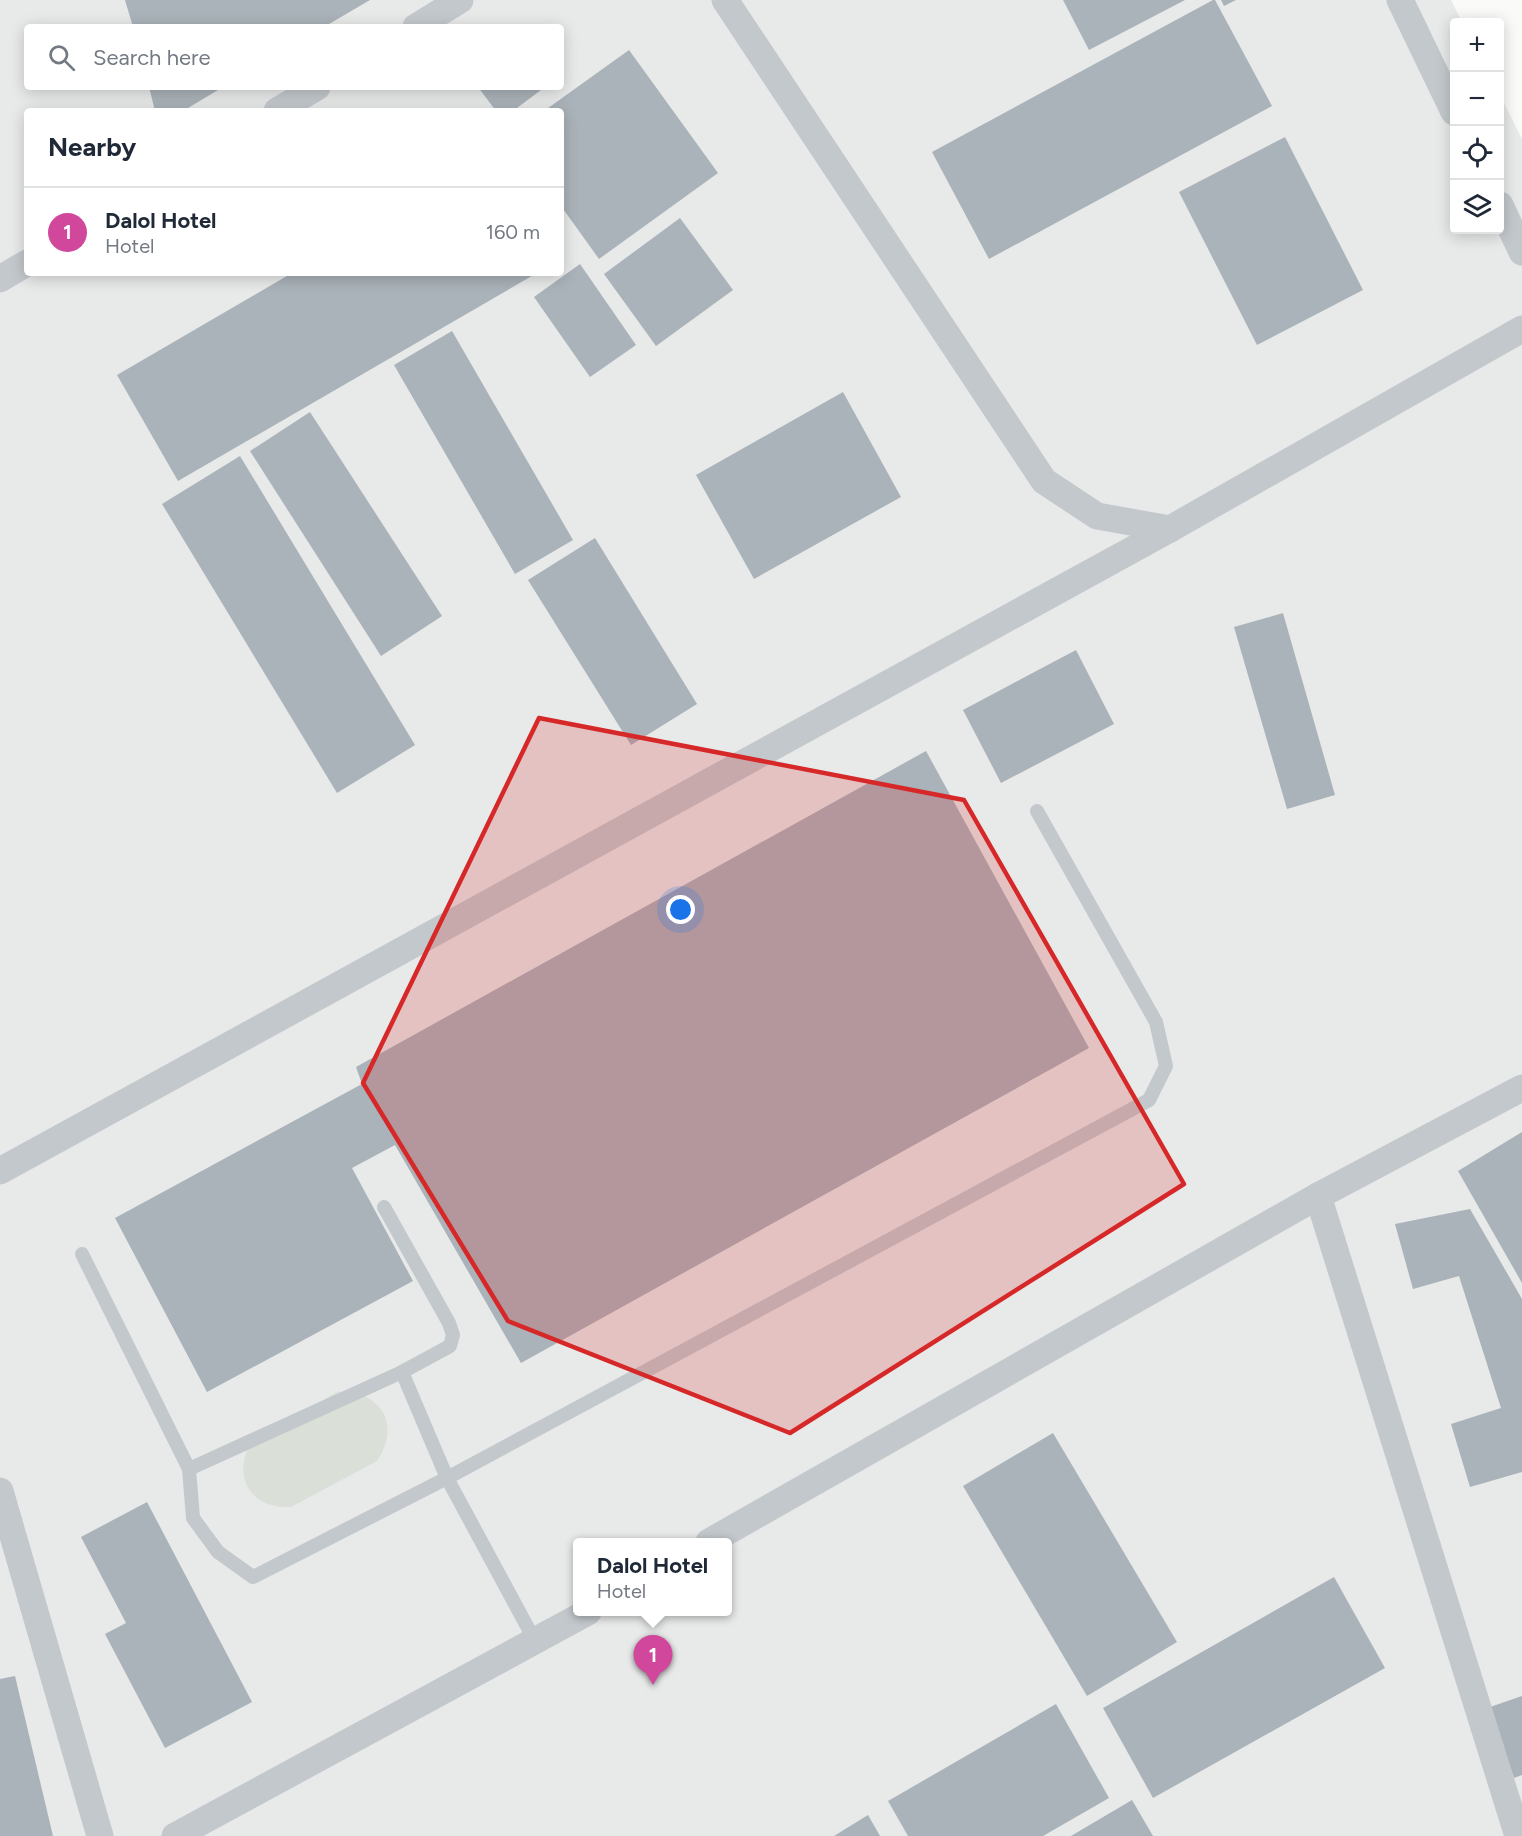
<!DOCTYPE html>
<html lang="en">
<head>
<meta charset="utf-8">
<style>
	:root { --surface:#fff; --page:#f2f2f3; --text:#1f2937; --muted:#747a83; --line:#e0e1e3; --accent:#e4572e }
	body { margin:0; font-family:Figtree,sans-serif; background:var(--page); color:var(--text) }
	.controls { position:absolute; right:18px; top:18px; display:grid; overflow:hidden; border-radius:6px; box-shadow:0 3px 15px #0003 }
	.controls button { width:54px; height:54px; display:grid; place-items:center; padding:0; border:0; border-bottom:2px solid var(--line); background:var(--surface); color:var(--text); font:30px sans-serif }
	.you { position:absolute; left:681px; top:910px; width:21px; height:21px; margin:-15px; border:4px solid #fff; border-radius:50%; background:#1a73e8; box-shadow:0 0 0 9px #1a73e833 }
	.badge { display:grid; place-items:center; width:39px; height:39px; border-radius:50%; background:var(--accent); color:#fff; font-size:20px; font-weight:700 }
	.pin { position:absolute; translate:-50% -50px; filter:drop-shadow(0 2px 3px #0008) }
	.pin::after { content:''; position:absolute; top:32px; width:21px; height:18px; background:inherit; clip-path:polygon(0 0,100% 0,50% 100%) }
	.popup { position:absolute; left:573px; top:1538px; width:159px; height:78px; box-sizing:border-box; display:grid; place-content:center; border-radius:6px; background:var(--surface); filter:drop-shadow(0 2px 4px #0005); font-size:20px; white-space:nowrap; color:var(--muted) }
	.popup b { font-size:22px; color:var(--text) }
	.popup::after { content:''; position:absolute; left:50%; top:100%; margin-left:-12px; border:12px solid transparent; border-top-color:var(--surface) }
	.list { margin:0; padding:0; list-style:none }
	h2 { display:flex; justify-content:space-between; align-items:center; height:78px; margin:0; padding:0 24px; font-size:26px }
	h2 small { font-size:20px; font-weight:400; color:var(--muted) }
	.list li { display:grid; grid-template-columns:39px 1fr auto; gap:18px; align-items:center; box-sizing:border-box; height:90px; padding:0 24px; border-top:2px solid var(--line) }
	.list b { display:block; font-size:22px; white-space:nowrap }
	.list p { margin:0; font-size:20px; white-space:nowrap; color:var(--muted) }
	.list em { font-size:20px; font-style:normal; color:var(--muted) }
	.icon { flex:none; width:33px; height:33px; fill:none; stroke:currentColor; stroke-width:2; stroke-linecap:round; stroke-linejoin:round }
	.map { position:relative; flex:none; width:1522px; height:1836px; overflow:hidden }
	.search { position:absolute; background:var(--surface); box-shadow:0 3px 15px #0003; left:24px; top:24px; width:540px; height:66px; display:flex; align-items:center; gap:15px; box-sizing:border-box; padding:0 21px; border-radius:6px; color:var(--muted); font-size:22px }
	.panel { position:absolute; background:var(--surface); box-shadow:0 3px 15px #0003; left:24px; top:108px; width:540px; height:168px; border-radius:6px }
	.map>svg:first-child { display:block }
	.built { fill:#e8e9e9; fill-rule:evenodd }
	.green { fill:#dadfd7 }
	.building { fill:#aab3b9 }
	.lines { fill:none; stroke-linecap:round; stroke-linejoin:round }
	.service { stroke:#c3c8cc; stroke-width:14 }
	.minor { stroke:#c3c8cc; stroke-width:27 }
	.marked { fill:#d62828; fill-opacity:0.2; stroke:#d62828; stroke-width:4.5; stroke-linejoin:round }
</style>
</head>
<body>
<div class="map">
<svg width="1522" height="1836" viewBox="0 0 1522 1836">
	<rect width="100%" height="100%" fill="#fafaf8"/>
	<!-- built -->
	<path class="built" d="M0,0H1451L1462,22H1454V230H1500V95L1522,139V1836H0ZM27,27H561V87H27ZM27,111H561V273H27ZM578,1542H728V1612H578Z"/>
	<!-- green -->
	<path class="green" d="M350,1391C387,1400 398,1429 377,1461L291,1507C250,1509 231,1476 252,1441L337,1392Z"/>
	<!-- building -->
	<g class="building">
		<path d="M125,0H370L324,27H133Z"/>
		<path d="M1063,0H1185L1089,50Z"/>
		<path d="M1213,0H1215L1272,106L989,259L932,152Z"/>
		<path d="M1221,0H1236L1224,6Z"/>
		<path d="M629,50L718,173L599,259L561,206V111H544Z"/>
		<path d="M149,87H223L183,111H155Z"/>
		<path d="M478,87H545L513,111H496Z"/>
		<path d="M1285,137L1363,290L1257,345L1179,192Z"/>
		<path d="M680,218L733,290L656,346L604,274Z"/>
		<path d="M580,264L636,345L590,377L534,297Z"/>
		<path d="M292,273H537L178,481L117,375Z"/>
		<path d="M452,331L573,540L515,574L394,365Z"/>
		<path d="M843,392L901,497L754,579L696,475Z"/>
		<path d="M310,412L442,616L381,656L250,451Z"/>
		<path d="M240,456L415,745L337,793L162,504Z"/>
		<path d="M595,538L697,704L631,745L528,580Z"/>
		<path d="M1283,613L1335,795L1287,809L1234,627Z"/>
		<path d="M1076,650L1114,724L1001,783L963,710Z"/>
		<path d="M926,751L1089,1048L521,1363L395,1145L352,1168L413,1281L207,1392L115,1218L362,1084L356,1067Z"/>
		<path d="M1522,1132V1283L1458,1171Z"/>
		<path d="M1470,1209L1522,1299V1472L1470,1487L1451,1424L1501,1408L1459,1276L1413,1289L1395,1224Z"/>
		<path d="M1053,1433L1177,1642L1087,1696L963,1486Z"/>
		<path d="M147,1502L252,1702L165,1748L105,1634L126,1623L81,1537Z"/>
		<path d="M1334,1577L1385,1668L1153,1798L1103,1708Z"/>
		<path d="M15,1676L53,1836H0V1679Z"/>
		<path d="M1522,1696V1775L1514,1778L1490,1707Z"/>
		<path d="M1056,1704L1109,1798L1043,1836H908L888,1801Z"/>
		<path d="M1132,1800L1153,1836H1071Z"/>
		<path d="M868,1815L880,1836H834Z"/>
	</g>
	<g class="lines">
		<!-- service -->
		<g class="service">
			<path d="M82,1254L189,1469L193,1518L218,1552L253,1577L447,1478L1149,1100L1166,1066L1156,1022L1037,811"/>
			<path d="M402,1372L447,1478L535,1641"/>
			<path d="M189,1469L402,1372L450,1346L453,1335L449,1323L384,1207"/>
		</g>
		<!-- minor -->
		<g class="minor">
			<path d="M725,0L1044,481L1097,516L1170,529"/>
			<path d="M1400,0L1454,112"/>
			<path d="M416,27L460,0"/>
			<path d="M277,111L317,87"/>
			<path d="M1500,205L1522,252"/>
			<path d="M0,279L27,263"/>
			<path d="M0,1171L1170,529L1522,329"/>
			<path d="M1318,1196L1518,1836"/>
			<path d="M0,1491L100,1836"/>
			<path d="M709,1542L1318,1196L1522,1088"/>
			<path d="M175,1836L588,1612"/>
		</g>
	</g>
	<!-- marked area -->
	<path class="marked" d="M539,718L964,800L1184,1184L790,1433L508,1321L363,1083Z"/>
</svg>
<div class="controls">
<button>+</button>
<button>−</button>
<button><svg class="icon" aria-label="locate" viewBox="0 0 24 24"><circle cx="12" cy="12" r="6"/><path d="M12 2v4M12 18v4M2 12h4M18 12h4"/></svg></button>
<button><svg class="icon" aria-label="layers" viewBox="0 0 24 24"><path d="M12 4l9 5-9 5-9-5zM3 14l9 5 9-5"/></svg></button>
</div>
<div class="you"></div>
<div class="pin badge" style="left:653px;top:1685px;background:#d1479c">1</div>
<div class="popup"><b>Dalol Hotel</b>Hotel</div>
<div class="search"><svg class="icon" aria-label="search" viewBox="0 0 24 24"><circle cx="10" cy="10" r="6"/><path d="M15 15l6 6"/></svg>Search here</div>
<section class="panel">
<h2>Nearby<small></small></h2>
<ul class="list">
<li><span class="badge" style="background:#d1479c">1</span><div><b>Dalol Hotel</b><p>Hotel</p></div><em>160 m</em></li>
</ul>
</section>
</div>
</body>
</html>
